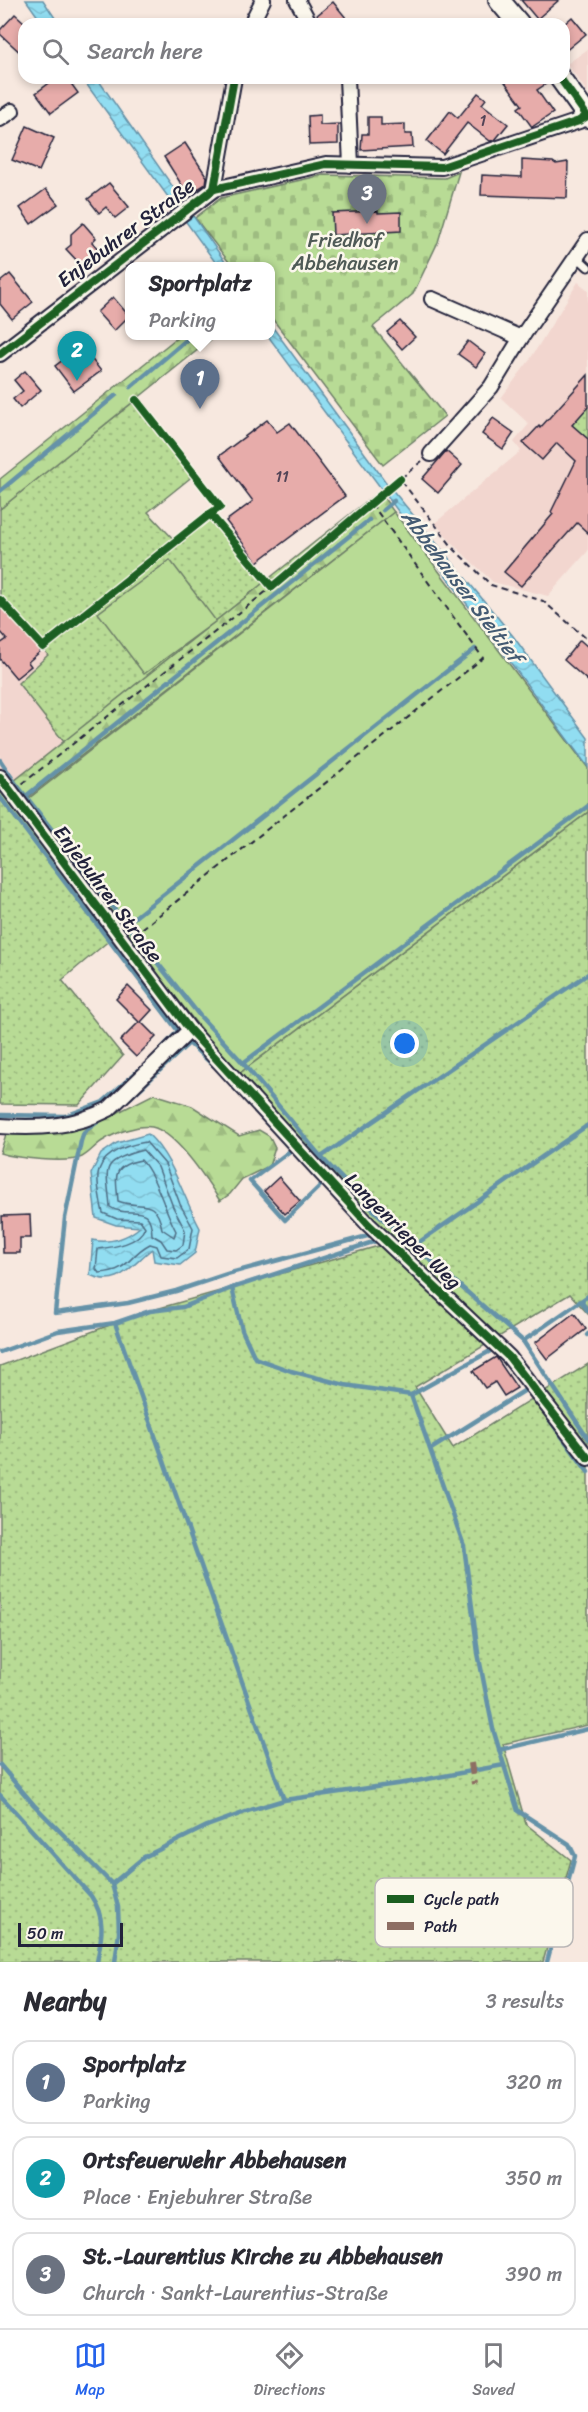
<!DOCTYPE html>
<html lang="en">
<head>
<meta charset="utf-8">
<style>
	:root { --surface:#fff; --page:#f2f2f3; --text:#2b2b33; --muted:#7c7c81; --line:#e1e1e2; --accent:#2563eb }
	body { margin:0; font-family:Sriracha,sans-serif; background:var(--page); color:var(--text) }
	.scale { position:absolute; left:18px; bottom:15px; width:105px; box-sizing:border-box; padding-left:6px; border:3px solid #22223b; border-top:0; font-size:16px; line-height:21px; white-space:nowrap; color:#22223b; -webkit-text-stroke:4px #fbf7ec; paint-order:stroke }
	.you { position:absolute; left:405px; top:1044px; width:21px; height:21px; margin:-15px; border:4px solid #fff; border-radius:50%; background:#1a73e8; box-shadow:0 0 0 9px #1a73e833 }
	.badge { display:grid; place-items:center; width:39px; height:39px; border-radius:50%; background:var(--accent); color:#fff; font-size:20px; font-weight:700 }
	.pin { position:absolute; translate:-50% -50px; filter:drop-shadow(0 2px 3px #0008) }
	.pin::after { content:''; position:absolute; top:32px; width:21px; height:18px; background:inherit; clip-path:polygon(0 0,100% 0,50% 100%) }
	.popup { position:absolute; left:125px; top:262px; width:150px; height:78px; box-sizing:border-box; display:grid; place-content:center; border-radius:12px; background:var(--surface); filter:drop-shadow(0 2px 4px #0005); font-size:20px; white-space:nowrap; color:var(--muted) }
	.popup b { font-size:22px; color:var(--text) }
	.popup::after { content:''; position:absolute; left:50%; top:100%; margin-left:-12px; border:12px solid transparent; border-top-color:var(--surface) }
	.list { margin:0; padding:0; list-style:none }
	h2 { display:flex; justify-content:space-between; align-items:center; height:78px; margin:0; padding:0 24px; font-size:26px }
	h2 small { font-size:20px; font-weight:400; color:var(--muted) }
	.list li { display:grid; grid-template-columns:39px 1fr auto; gap:18px; align-items:center; box-sizing:border-box; height:84px; margin:0 12px 12px; padding:0 12px; border:2px solid var(--line); border-radius:18px }
	.list b { display:block; font-size:22px; white-space:nowrap }
	.list p { margin:0; font-size:20px; white-space:nowrap; color:var(--muted) }
	.list em { font-size:20px; font-style:normal; color:var(--muted) }
	.icon { flex:none; width:33px; height:33px; fill:none; stroke:currentColor; stroke-width:2; stroke-linecap:round; stroke-linejoin:round }
	.map { position:relative; flex:none; width:588px; height:1962px; overflow:hidden }
	.search { position:absolute; background:var(--surface); box-shadow:0 3px 9px #0003; left:18px; right:18px; top:18px; height:66px; display:flex; align-items:center; gap:15px; box-sizing:border-box; padding:0 21px; border-radius:18px; color:var(--muted); font-size:22px }
	.sheet { height:366px; background:var(--surface) }
	nav { display:flex; justify-content:space-around; align-items:center; box-sizing:border-box; height:84px; border-top:2px solid var(--line); background:var(--surface); font-size:16px; color:var(--muted) }
	nav a { display:grid; justify-items:center; gap:3px }
	nav .on { color:var(--accent) }
	.map>svg:first-child { display:block }
	.built { fill:#f2d6cf }
	.green { fill:url(#green-dots); stroke:#6d7e68; stroke-width:1.5 }
	.forest { fill:url(#forest-firs); stroke:#6d7e68; stroke-width:1.5 }
	.cemetery { fill:url(#cemetery-stones); stroke:#6d7e68; stroke-width:1.5 }
	.pitch { fill:#b8db95; stroke:#6d7e68; stroke-width:1.5 }
	.water { fill:url(#water-waves); stroke:#6592a8; stroke-width:1.5 }
	.lines { fill:none; stroke-linecap:round; stroke-linejoin:round }
	.shore { stroke:#4e6d84; stroke-width:1.5 }
	.stream { stroke:#6592a8; stroke-width:4.5 }
	.building { fill:#e7acaa; stroke:#22223b; stroke-width:1.5 }
	.lane-casing { stroke:#22223b; stroke-width:11 }
	.street-casing { stroke:#22223b; stroke-width:18 }
	.secondary-casing { stroke:#22223b; stroke-width:24 }
	.path { stroke:#22223b; stroke-width:2; stroke-dasharray:6 4.5; stroke-linecap:butt }
	.lane { stroke:#fbf7ec; stroke-width:7 }
	.street { stroke:#fbf7ec; stroke-width:14 }
	.secondary { stroke:#fbf7ec; stroke-width:20 }
	.quiet { stroke:#8d6e63; stroke-width:6; stroke-dasharray:12 6; stroke-linecap:butt }
	.cycleway-casing { stroke:#fbf7ec; stroke-width:11 }
	.cycleway { stroke:#1b5e20; stroke-width:8 }
	.labels { text-anchor:middle; dominant-baseline:central; stroke-width:5; stroke-linejoin:round; paint-order:stroke }
	.number-label { font-size:16px; fill:#534457 }
	.street-label { font-size:20px; fill:#22223b; stroke:#fbf7ec }
	.park-label { font-size:20px; fill:#4f5a56; stroke:#fbf7ec }
	.water-label { font-size:21px; font-style:italic; fill:#435a72; stroke:#fbf7ec }
	.key { fill:#fbf7ec; stroke:#bab7b7; stroke-width:1.5 }
	.key-label { font-size:16px; fill:#22223b }
</style>
</head>
<body>
<div class="map">
<svg width="588" height="1962" viewBox="0 0 588 1962">
	<defs>
		<pattern id="green-dots" width="8" height="8" patternUnits="userSpaceOnUse" patternTransform="scale(1.5)"><rect width="8" height="8" fill="#b8db95"/><path d="M2 2h.1M6 6h.1" fill="none" stroke="#9ebc81" stroke-width="1.8" stroke-linecap="round"/></pattern>
		<pattern id="forest-firs" width="22" height="20" patternUnits="userSpaceOnUse" patternTransform="scale(1.5)"><rect width="22" height="20" fill="#b8db95"/><path d="M5 1l3.5 6h-7zM16 11l3.5 6h-7z" fill="#9ebc81"/></pattern>
		<pattern id="cemetery-stones" width="16" height="16" patternUnits="userSpaceOnUse" patternTransform="scale(1.5)"><rect width="16" height="16" fill="#b8db95"/><path d="M2 7V4a2 2 0 0 1 4 0v3zM10 15v-3a2 2 0 0 1 4 0v3z" fill="#9ebc81"/></pattern>
		<pattern id="water-waves" width="16" height="10" patternUnits="userSpaceOnUse" patternTransform="scale(1.5)"><rect width="16" height="10" fill="#91ddf1"/><path d="M0 5q4-4 8 0t8 0" fill="none" stroke="#7dbdd0"/></pattern>
	</defs>
	<rect width="100%" height="100%" fill="#f7e8df"/>
	<filter id="ink" filterUnits="userSpaceOnUse"><feTurbulence type="fractalNoise" baseFrequency=".0167" numOctaves="2"/><feDisplacementMap in="SourceGraphic" scale="12" xChannelSelector="R" yChannelSelector="G"/><feConvolveMatrix kernelMatrix="1 2 1 2 8 2 1 2 1" color-interpolation-filters="sRGB"/></filter>
	<g filter="url(#ink)">
		<!-- built -->
		<g class="built">
			<path d="M588,49V93L567,64Z"/>
			<path d="M578,282L588,290V551L548,596L493,582L455,546L435,523L521,451L514,442L529,424L501,398L529,361Z"/>
			<path d="M0,596L48,655L18,683L64,742L9,785L0,771Z"/>
		</g>
		<!-- green -->
		<g class="green">
			<path d="M132,403L194,475L148,512L178,544L210,516L266,581L64,742L18,683L48,655L0,596V509Z"/>
			<path d="M584,404L588,407V439L572,425Z"/>
			<path d="M0,787L111,939L62,980L123,1056L79,1105L0,1104Z"/>
			<path d="M588,812V1314L570,1294L415,1387L453,1448L588,1364V1725L503,1744L526,1824L571,1860L543,1962H0V1366L142,1313L382,1245L237,1075Z"/>
		</g>
		<!-- forest -->
		<g class="forest">
			<path d="M179,336H215L0,509V479Z"/>
			<path d="M379,491L394,512L22,802L9,785Z"/>
			<path d="M154,1094L192,1106L239,1136L259,1130L269,1136L275,1148L269,1166L242,1179L230,1194L220,1201C207,1180 177,1133 152,1127C139,1124 115,1133 104,1140C96,1144 90,1153 82,1157C67,1164 15,1158 0,1153L7,1131L27,1125H93Z"/>
		</g>
		<!-- cemetery -->
		<path class="cemetery" d="M459,172L438,242L413,294L373,327L445,416L383,465L271,317L270,266H232L195,218L221,198L323,175L445,178Z"/>
		<!-- pitch -->
		<g class="pitch">
			<path d="M394,512L588,768V812L237,1075L23,803Z"/>
			<path d="M170,560L216,621L144,674L98,613Z"/>
		</g>
		<!-- water -->
		<g class="water">
			<path d="M26,0H43L59,24H43Z"/>
			<path d="M82,78H97L228,266H218Z"/>
			<path d="M271,325L385,481L513,636L588,738V767L268,336H270Z"/>
			<path d="M148,1134C174,1159 183,1197 200,1228L195,1253L180,1265L154,1261L152,1249C132,1264 119,1289 90,1275L93,1240C110,1244 127,1238 140,1227L116,1225L96,1218L91,1174L101,1154L117,1143Z"/>
		</g>
		<g class="lines">
			<!-- shore -->
			<g class="shore">
				<path d="M146,1142L165,1164L180,1204L193,1228L189,1249L177,1258L161,1256L157,1246L150,1244C127,1256 131,1271 99,1273L96,1269L98,1249C113,1247 139,1244 145,1227L140,1220L117,1219L103,1213C101,1205 97,1183 98,1175C101,1152 127,1145 146,1142Z"/>
				<path d="M143,1150L158,1167L173,1207L185,1230L183,1245L176,1250L167,1249L161,1240L152,1235C151,1199 129,1220 110,1207C107,1168 98,1162 143,1150Z"/>
				<path d="M141,1160C155,1174 165,1211 176,1231L174,1237L162,1229C156,1195 139,1210 118,1201C116,1175 111,1166 141,1160Z"/>
			</g>
			<!-- stream -->
			<g class="stream">
				<path d="M131,387L191,336"/>
				<path d="M0,491L116,395"/>
				<path d="M383,510L394,501"/>
				<path d="M0,760L16,784L133,933"/>
				<path d="M26,796L369,520"/>
				<path d="M0,797L178,1031L157,1053"/>
				<path d="M126,924L475,649"/>
				<path d="M140,941L200,1016L243,1063L321,1157L371,1208L523,1341L588,1296"/>
				<path d="M243,1063L588,806"/>
				<path d="M130,1098L189,1043L213,1065"/>
				<path d="M0,1115L65,1116L103,1102L140,1069"/>
				<path d="M103,1118L84,1132L81,1141L65,1218L55,1313L128,1303L176,1291L227,1274L371,1235"/>
				<path d="M294,1148L250,1181L285,1220L324,1182L326,1184"/>
				<path d="M321,1157L588,974"/>
				<path d="M415,1245L588,1125"/>
				<path d="M232,1288L242,1330L255,1358L291,1371L345,1385L411,1395L492,1350L489,1346"/>
				<path d="M581,1301L588,1311"/>
				<path d="M115,1323L284,1800"/>
				<path d="M587,1335L588,1334"/>
				<path d="M523,1341L588,1439"/>
				<path d="M0,1352L58,1331L115,1323L150,1311L183,1307L232,1288L376,1241"/>
				<path d="M411,1395L464,1546L478,1653L493,1729L518,1811L569,1844L575,1856L547,1962"/>
				<path d="M548,1418L588,1472"/>
				<path d="M431,1449L527,1389L529,1392"/>
				<path d="M499,1750L588,1729"/>
				<path d="M0,1765L34,1805L112,1884L118,1907L119,1933L115,1962"/>
				<path d="M0,1795L91,1896C106,1918 102,1936 97,1962"/>
				<path d="M112,1884L144,1857L207,1826L251,1810L284,1800L411,1782L504,1765"/>
			</g>
		</g>
		<!-- building -->
		<g class="building">
			<path d="M521,0H559L537,19Z"/>
			<path d="M333,2L351,24H319L316,16Z"/>
			<path d="M15,14L24,22V56L0,34V30Z"/>
			<path d="M572,17L586,34L564,52V24Z"/>
			<path d="M56,78H67L78,93L51,113L36,93Z"/>
			<path d="M502,78H548L549,82L537,90L553,113L532,127L518,108L522,105Z"/>
			<path d="M478,93L486,99L482,104L508,124L495,140L490,141L467,123L443,154L427,141L450,111L458,118Z"/>
			<path d="M320,115V125L338,124V144L309,145L308,116Z"/>
			<path d="M368,117H381V125L405,124V134H412L413,147L361,150L362,134H368Z"/>
			<path d="M27,126L54,138L39,171L12,160Z"/>
			<path d="M185,143L207,177L206,184L188,195L164,157Z"/>
			<path d="M522,160L553,162L556,164L568,162L567,198L481,195L482,175L522,177Z"/>
			<path d="M109,183L129,207L115,218L106,207L99,213L88,199Z"/>
			<path d="M46,189L58,204L31,224L20,208Z"/>
			<path d="M378,211V213L401,212V231L333,235L332,213Z"/>
			<path d="M83,223L96,238L92,242L99,250L81,265L66,249L71,245V234Z"/>
			<path d="M10,274L33,302L12,319L0,304V282Z"/>
			<path d="M113,297L129,316L114,331L97,312Z"/>
			<path d="M400,321L415,337L402,349L387,332Z"/>
			<path d="M468,341L485,354L476,367L458,354Z"/>
			<path d="M72,353L81,365L90,357L101,371L74,391L55,366Z"/>
			<path d="M25,371L41,390L20,408L13,399L23,391L14,380Z"/>
			<path d="M588,375V407L572,425L588,439V533L577,523L521,586L504,572L553,514L551,512L576,461L557,443L542,460L523,443L539,426L540,428Z"/>
			<path d="M493,418L514,433L503,449L482,434Z"/>
			<path d="M267,420L277,432L290,423L345,496L257,562L226,521L253,501L219,456Z"/>
			<path d="M446,451L462,465L438,493L422,479Z"/>
			<path d="M0,600L41,651L28,662L31,666L16,678L0,659V644L7,639L0,631Z"/>
			<path d="M580,640L588,647V681L564,660Z"/>
			<path d="M128,986L152,1010L141,1022L156,1037L136,1057L120,1041L139,1022L116,999Z"/>
			<path d="M279,1177L300,1201L285,1214L264,1191Z"/>
			<path d="M30,1215L31,1238H20V1253H3L2,1216Z"/>
			<path d="M574,1313L586,1329L547,1359L535,1343Z"/>
			<path d="M496,1357L517,1388L504,1396L495,1382L485,1388L473,1371Z"/>
		</g>
		<g class="lines">
			<!-- lane casing -->
			<g class="lane-casing">
				<path id="lane" d="M576,256L588,267"/>
			</g>
			<!-- street casing -->
			<g class="street-casing">
				<g id="street">
					<path d="M297,0L310,24"/>
					<path d="M251,24L263,0"/>
					<path d="M347,78L351,165"/>
					<path d="M0,119L12,111"/>
					<path d="M214,189L326,164L442,167L579,121L587,116"/>
					<path d="M432,299L521,338"/>
					<path d="M0,354L214,189L234,78"/>
					<path d="M431,454L491,387L521,338L588,240"/>
					<path d="M0,777L190,1030L368,1224L509,1357L588,1458"/>
					<path d="M0,1126C38,1129 74,1127 109,1109L190,1030"/>
				</g>
			</g>
			<!-- secondary casing -->
			<g class="secondary-casing">
				<g id="secondary">
					<path d="M499,0L519,24"/>
					<path d="M560,78L588,117"/>
				</g>
			</g>
			<!-- path -->
			<g class="path">
				<path d="M422,461L400,479L454,549L491,585L543,601L588,640"/>
				<path d="M22,784L272,587"/>
				<path d="M134,935L483,658L371,503"/>
			</g>
			<!-- lane -->
			<use href="#lane" class="lane"/>
			<!-- street -->
			<use href="#street" class="street"/>
			<!-- secondary -->
			<use href="#secondary" class="secondary"/>
			<!-- quiet -->
			<path class="quiet" d="M471,1763L474,1784"/>
			<!-- cycleway casing -->
			<g class="cycleway-casing">
				<g id="cycleway">
					<path d="M214,189L326,164L442,167L579,121L587,116L560,78"/>
					<path d="M0,354L214,189L234,78"/>
					<path d="M136,400L220,507L210,514L272,587L400,479"/>
					<path d="M0,600L43,647L210,514"/>
					<path d="M0,777L190,1030L368,1224L509,1357L588,1458"/>
				</g>
			</g>
			<!-- cycleway -->
			<use href="#cycleway" class="cycleway"/>
		</g>
	</g>
	<g class="labels">
		<!-- number labels -->
		<g class="number-label">
			<text x="483" y="120">1</text>
			<text x="282" y="476">11</text>
		</g>
		<!-- street labels -->
		<g class="street-label">
			<text transform="translate(126 233) rotate(-37)">Enjebuhrer Straße</text>
			<text transform="translate(108 894) rotate(53)">Enjebuhrer Straße</text>
			<text transform="translate(403 1231) rotate(45)">Langenrieper Weg</text>
		</g>
		<!-- park labels -->
		<g class="park-label">
			<text x="345" y="240">Friedhof<tspan x="345" dy="23">Abbehausen</tspan></text>
		</g>
		<!-- water labels -->
		<g class="water-label">
			<text transform="translate(462 586) rotate(53)">Abbehauser Sieltief</text>
		</g>
	</g>
	<!-- legend -->
	<rect x="375" y="1878" width="198" height="69" rx="9" class="key"/>
	<rect x="387" y="1895" width="27" height="8" fill="#1b5e20"/>
	<rect x="387" y="1922" width="27" height="8" fill="#8d6e63"/>
	<g class="key-label">
		<text x="424" y="1905">Cycle path</text>
		<text x="424" y="1932">Path</text>
	</g>
</svg>
<div class="scale">50 m</div>
<div class="you"></div>
<div class="pin badge" style="left:200px;top:409px;background:#5c6f8a">1</div>
<div class="popup"><b>Sportplatz</b>Parking</div>
<div class="pin badge" style="left:77px;top:381px;background:#0f9aa8">2</div>
<div class="pin badge" style="left:367px;top:224px;background:#6b7280">3</div>
<div class="search"><svg class="icon" aria-label="search" viewBox="0 0 24 24"><circle cx="10" cy="10" r="6"/><path d="M15 15l6 6"/></svg>Search here</div>
</div>
<section class="sheet">
<h2>Nearby<small>3 results</small></h2>
<ul class="list">
<li><span class="badge" style="background:#5c6f8a">1</span><div><b>Sportplatz</b><p>Parking</p></div><em>320 m</em></li>
<li><span class="badge" style="background:#0f9aa8">2</span><div><b>Ortsfeuerwehr Abbehausen</b><p>Place · Enjebuhrer Straße</p></div><em>350 m</em></li>
<li><span class="badge" style="background:#6b7280">3</span><div><b>St.-Laurentius Kirche zu Abbehausen</b><p>Church · Sankt-Laurentius-Straße</p></div><em>390 m</em></li>
</ul>
</section>
<nav>
<a class="on"><svg class="icon" aria-label="map" viewBox="0 0 24 24"><path d="M3 6l6-2 6 2 6-2v14l-6 2-6-2-6 2zM9 4v14M15 6v14"/></svg>Map</a>
<a><svg class="icon" aria-label="directions" viewBox="0 0 24 24"><path d="M12 3l9 9-9 9-9-9zM9 14v-3h6M13 9l2 2-2 2"/></svg>Directions</a>
<a><svg class="icon" aria-label="saved" viewBox="0 0 24 24"><path d="M7 4h10v16l-5-4-5 4z"/></svg>Saved</a>
</nav>
</body>
</html>
